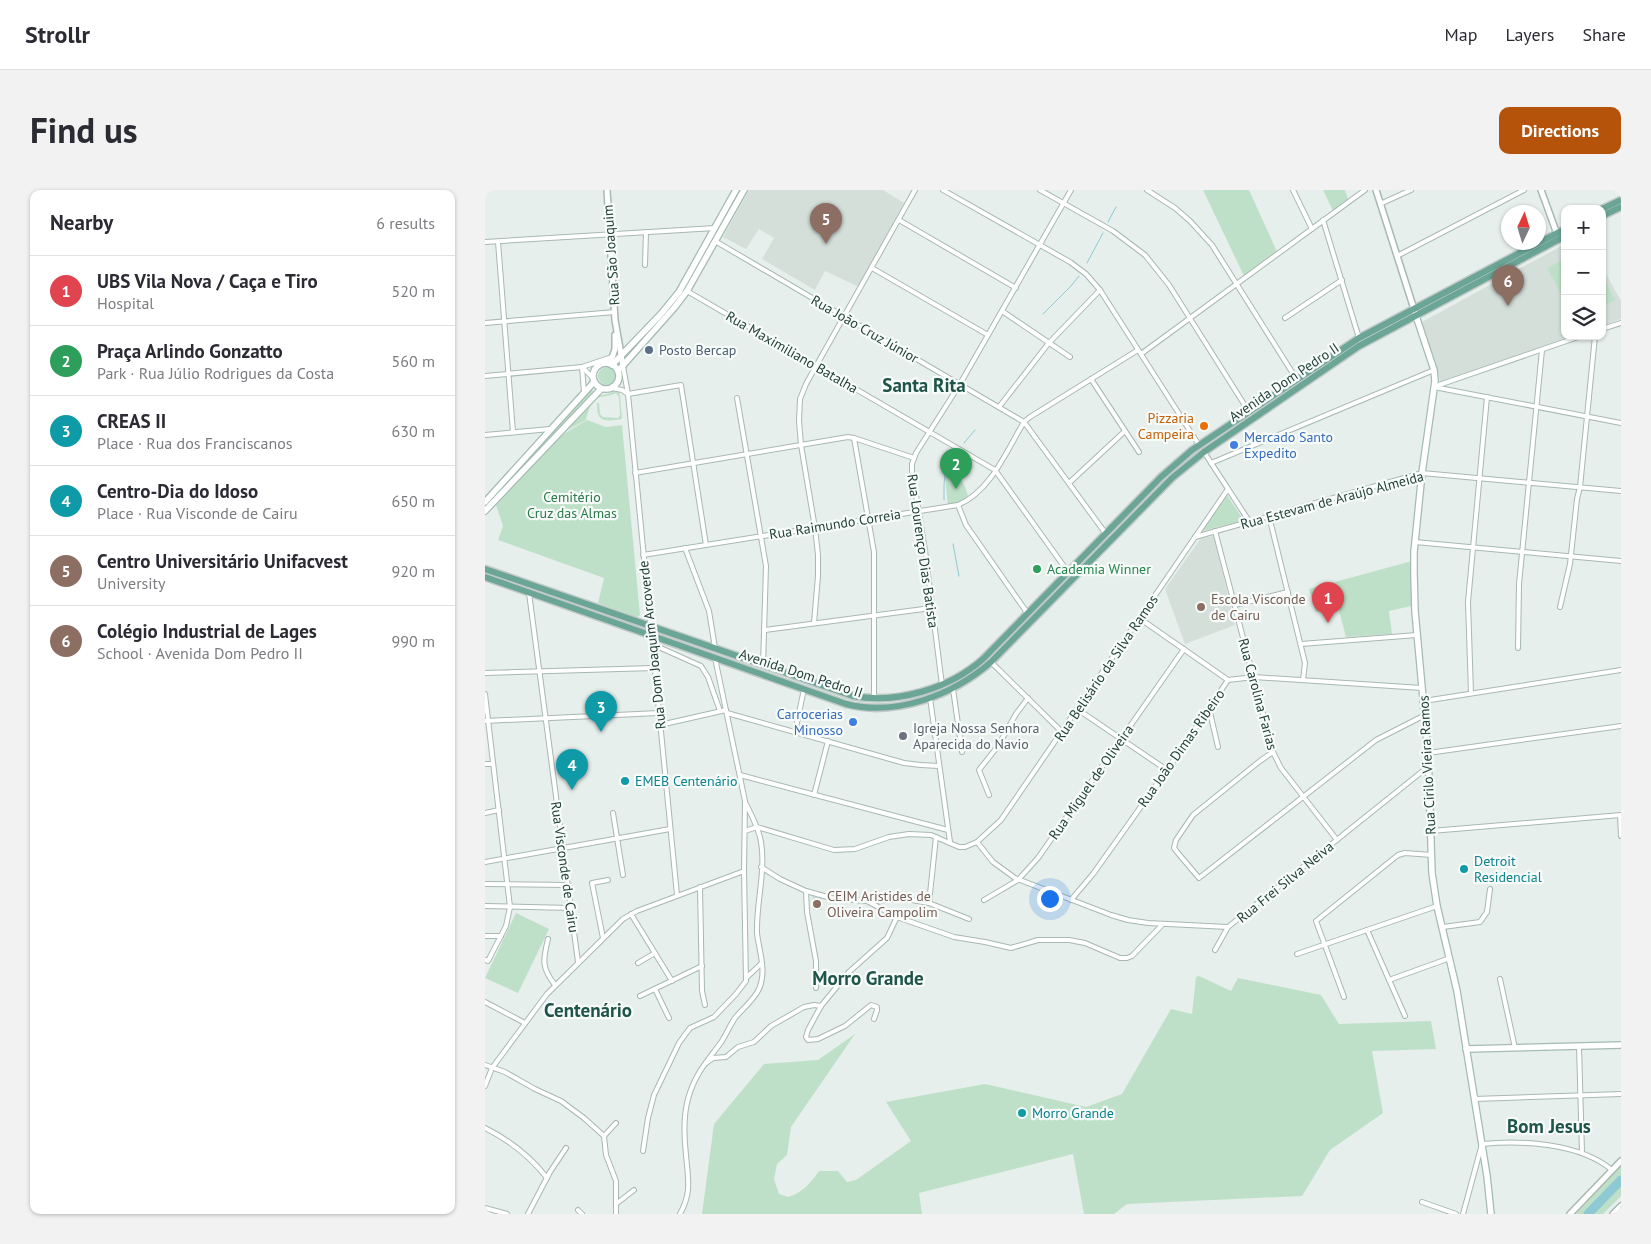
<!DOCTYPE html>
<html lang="en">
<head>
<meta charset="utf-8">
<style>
	:root { --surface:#fff; --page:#f2f2f3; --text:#2b2b33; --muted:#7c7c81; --line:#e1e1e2; --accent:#b45309 }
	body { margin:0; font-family:"PT Sans",sans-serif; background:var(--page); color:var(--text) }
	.controls { position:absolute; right:15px; top:15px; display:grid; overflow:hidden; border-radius:10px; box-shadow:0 1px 4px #0004 }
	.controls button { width:45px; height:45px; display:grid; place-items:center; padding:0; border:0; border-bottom:1px solid var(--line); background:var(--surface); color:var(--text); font:25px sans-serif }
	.compass { position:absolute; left:1016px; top:15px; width:45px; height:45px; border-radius:50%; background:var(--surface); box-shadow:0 1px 4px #0004; rotate:4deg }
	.you { position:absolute; left:564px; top:708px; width:18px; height:18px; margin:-12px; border:4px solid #fff; border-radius:50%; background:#1a73e8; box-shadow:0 0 0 8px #1a73e833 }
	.badge { display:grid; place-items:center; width:32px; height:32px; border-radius:50%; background:var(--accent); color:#fff; font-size:16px; font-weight:700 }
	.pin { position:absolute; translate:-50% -41px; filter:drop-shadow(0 1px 2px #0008) }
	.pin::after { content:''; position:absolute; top:26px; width:18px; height:15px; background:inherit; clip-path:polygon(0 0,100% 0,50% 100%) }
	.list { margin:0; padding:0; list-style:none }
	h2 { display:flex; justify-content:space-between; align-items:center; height:65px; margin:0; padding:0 20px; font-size:21px }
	h2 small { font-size:16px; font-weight:400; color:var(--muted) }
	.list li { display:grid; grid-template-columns:32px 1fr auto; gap:15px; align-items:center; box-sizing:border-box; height:70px; padding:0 20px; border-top:1px solid var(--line) }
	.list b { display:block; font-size:19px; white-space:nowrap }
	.list p { margin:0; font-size:16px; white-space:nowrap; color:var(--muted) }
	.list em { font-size:16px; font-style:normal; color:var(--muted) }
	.icon { flex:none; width:28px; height:28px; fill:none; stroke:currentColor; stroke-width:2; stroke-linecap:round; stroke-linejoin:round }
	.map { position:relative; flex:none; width:1136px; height:1024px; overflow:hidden; border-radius:10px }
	header { display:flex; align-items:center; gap:30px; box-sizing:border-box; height:70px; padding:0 25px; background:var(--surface); border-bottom:1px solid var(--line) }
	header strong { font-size:24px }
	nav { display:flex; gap:28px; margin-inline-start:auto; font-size:18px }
	.intro { display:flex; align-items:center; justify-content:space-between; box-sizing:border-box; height:120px; padding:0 30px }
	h1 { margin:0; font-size:35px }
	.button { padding:12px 22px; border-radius:10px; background:var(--accent); color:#fff; font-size:18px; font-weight:700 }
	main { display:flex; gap:30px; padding:0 30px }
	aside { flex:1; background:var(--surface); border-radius:10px; box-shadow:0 1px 4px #0004 }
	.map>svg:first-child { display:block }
	.built { fill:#d4dfda }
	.green { fill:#bfe0c8 }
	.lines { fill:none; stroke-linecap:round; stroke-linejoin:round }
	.stream { stroke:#8ec9d4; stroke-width:1 }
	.river { stroke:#8ec9d4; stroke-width:9 }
	.minor-casing { stroke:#a8b8b2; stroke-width:6 }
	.tertiary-casing { stroke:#a8b8b2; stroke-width:8 }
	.secondary-casing { stroke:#a4bbb3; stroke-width:8 }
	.primary-casing { stroke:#c2cac8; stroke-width:9 }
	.minor { stroke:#fff; stroke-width:4 }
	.tertiary { stroke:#fff; stroke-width:5 }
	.secondary { stroke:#fff; stroke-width:5.5 }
	.primary { stroke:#6aa596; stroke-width:6 }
	.service-dot { fill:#5c6f8a; stroke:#f7fbf9; stroke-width:2 }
	.food-dot { fill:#e8710a; stroke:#f7fbf9; stroke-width:2 }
	.shop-dot { fill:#3f7fe0; stroke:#f7fbf9; stroke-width:2 }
	.leisure-dot { fill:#2e9e5b; stroke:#f7fbf9; stroke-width:2 }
	.education-dot { fill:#8d6e63; stroke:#f7fbf9; stroke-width:2 }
	.worship-dot { fill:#6b7280; stroke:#f7fbf9; stroke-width:2 }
	.culture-dot { fill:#0f9aa8; stroke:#f7fbf9; stroke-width:2 }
	.labels { text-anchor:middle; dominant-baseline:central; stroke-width:4.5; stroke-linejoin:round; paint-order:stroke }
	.street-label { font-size:14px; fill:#24423a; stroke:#f7fbf9 }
	.service-label { font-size:14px; fill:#4e5e75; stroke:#f7fbf9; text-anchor:start }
	.food-label { font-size:14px; fill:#c56008; stroke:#f7fbf9; text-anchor:end }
	.shop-label { font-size:14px; fill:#366cbe; stroke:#f7fbf9; text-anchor:start }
	.park-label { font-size:14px; fill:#2d7a4b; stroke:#f7fbf9 }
	.leisure-label { font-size:14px; fill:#27864d; stroke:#f7fbf9; text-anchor:start }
	.education-label { font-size:14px; fill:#785e54; stroke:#f7fbf9; text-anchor:start }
	.worship-label { font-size:14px; fill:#5b616d; stroke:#f7fbf9; text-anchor:start }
	.culture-label { font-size:14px; fill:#0d838f; stroke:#f7fbf9; text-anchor:start }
	.district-label { font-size:19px; font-weight:bold; fill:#1f5548; stroke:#f7fbf9 }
</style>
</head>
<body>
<header>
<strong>Strollr</strong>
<nav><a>Map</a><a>Layers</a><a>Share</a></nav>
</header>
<div class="intro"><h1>Find us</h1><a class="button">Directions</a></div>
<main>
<aside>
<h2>Nearby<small>6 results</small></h2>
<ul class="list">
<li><span class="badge" style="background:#e0444e">1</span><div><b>UBS Vila Nova / Caça e Tiro</b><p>Hospital</p></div><em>520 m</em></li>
<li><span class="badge" style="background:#2e9e5b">2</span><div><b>Praça Arlindo Gonzatto</b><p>Park · Rua Júlio Rodrigues da Costa</p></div><em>560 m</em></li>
<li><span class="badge" style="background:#0f9aa8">3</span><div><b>CREAS II</b><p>Place · Rua dos Franciscanos</p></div><em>630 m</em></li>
<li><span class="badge" style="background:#0f9aa8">4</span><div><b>Centro-Dia do Idoso</b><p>Place · Rua Visconde de Cairu</p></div><em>650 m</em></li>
<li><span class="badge" style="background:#8d6e63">5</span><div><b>Centro Universitário Unifacvest</b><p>University</p></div><em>920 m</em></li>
<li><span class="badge" style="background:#8d6e63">6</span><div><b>Colégio Industrial de Lages</b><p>School · Avenida Dom Pedro II</p></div><em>990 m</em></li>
</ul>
</aside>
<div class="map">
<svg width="1136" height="1024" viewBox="0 0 1136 1024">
	<rect width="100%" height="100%" fill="#e6efeb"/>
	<!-- built -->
	<g class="built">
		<path d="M264,0H398L419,13L374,97L340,81L330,100L277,69L289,48L274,39L261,59L238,47Z"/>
		<path d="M1080,54V146H1086L955,192L953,181L937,132Z"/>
		<path d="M1117,77L1136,111V129L1117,136Z"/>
		<path d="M729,346L750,435L700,454L680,399L716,348Z"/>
		<path d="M327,706L336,708L337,720H328Z"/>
	</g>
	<!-- green -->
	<g class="green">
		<path d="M718,0H764L793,64L760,88Z"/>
		<path d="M838,0H860L864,12L849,23Z"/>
		<path d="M1080,69V111L1062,78Z"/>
		<path d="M1117,85L1130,110L1117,117Z"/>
		<path d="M922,126L923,127C846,171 765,220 697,276L513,461C505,469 496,478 487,484C457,506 402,517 365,510L172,442L173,440L373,510H403L420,507L488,480L520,452L684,285L707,264L865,156Z"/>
		<circle cx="122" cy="186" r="9"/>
		<path d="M106,199L109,202L0,318V315Z"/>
		<path d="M130,201L134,202L135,205L137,229C122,231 111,234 112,213H114L115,224L118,227L133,228L135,225L134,207L131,203C125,206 121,206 115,207C106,209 103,222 101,230L75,244L112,206L123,204Z"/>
		<path d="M102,230L121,237L137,235L155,425L152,427L113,413L119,388L13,350L18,336L11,315L75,246Z"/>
		<path d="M471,286C480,291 481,300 484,309L463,316L460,287Z"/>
		<path d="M742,305L759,331L717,341Z"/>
		<path d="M927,371L926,416L904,421L907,444L861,447L853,417L831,422L824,399Z"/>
		<path d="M31,723L64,739L33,803L0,788Z"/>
		<path d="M714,786L746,801L753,788L836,805L854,834L946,831L951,859L887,861L898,923L845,960L817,1006L642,1014L629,1024H599L588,964L434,1003L437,1024H217L229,934L279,874L333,870L370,844L306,937L302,965L292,974L289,989L294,1004L303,1007C318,1002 325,994 334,981H353L362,992L371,990L426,951L401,912L500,894L601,917L637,904L686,819L707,824L711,787Z"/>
		<path d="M1136,975V1006L1118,1024H1091Z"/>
	</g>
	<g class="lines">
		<!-- stream -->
		<g class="stream">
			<path d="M623,32L631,17"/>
			<path d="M602,73L618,43"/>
			<path d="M558,124L586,96L594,86"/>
			<path d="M479,253L490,240"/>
			<path d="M459,310C459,283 458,283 474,261"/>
			<path d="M468,354L474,386"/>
		</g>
		<!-- river -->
		<path class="river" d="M1103,1024L1136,990"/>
		<!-- minor casing -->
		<g class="minor-casing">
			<g id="minor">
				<path d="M458,0L585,72L601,84L615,100L714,255"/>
				<path d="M555,0L628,41L660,65L684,95L764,222"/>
				<path d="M662,0L690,18L705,31L727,55L812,190"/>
				<path d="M808,0L827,39"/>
				<path d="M895,14L926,0"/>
				<path d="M414,30L531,98"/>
				<path d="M838,30L874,148"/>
				<path d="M230,51L539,232L621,344"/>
				<path d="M0,52L230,38"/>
				<path d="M13,52L28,242"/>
				<path d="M912,66L1039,0"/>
				<path d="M160,75L161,42"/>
				<path d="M387,78L503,145"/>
				<path d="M202,101L510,280L583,382"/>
				<path d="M517,121L585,167"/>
				<path d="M800,128L857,90"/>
				<path d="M0,133L130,122"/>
				<path d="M1117,139L1136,133"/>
				<path d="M656,164L880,0"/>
				<path d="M138,176L143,204L192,705"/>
				<path d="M97,177L99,202"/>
				<path d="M97,177L108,188"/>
				<path d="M0,186L97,177L127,167"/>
				<path d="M606,189L654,262"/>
				<path d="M951,196L1096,146"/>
				<path d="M949,197L1136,233"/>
				<path d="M127,198L137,200L143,204"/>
				<path d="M143,204L196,195L221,355"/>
				<path d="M252,208L281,376L278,476"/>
				<path d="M514,217L563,154L615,100"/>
				<path d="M0,245L65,239"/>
				<path d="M369,248L389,362V509"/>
				<path d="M719,262L764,331"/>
				<path d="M726,273L949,180"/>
				<path d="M150,283L363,247L369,248L429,268"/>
				<path d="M584,293L640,241"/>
				<path d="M473,315C506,301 522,260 539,232L545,227L653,160"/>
				<path d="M784,326L820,473L818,490"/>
				<path d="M730,341L788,562L796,578L852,650"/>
				<path d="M710,347L937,283L1136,301"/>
				<path d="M930,352L1136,371"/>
				<path d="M200,358L224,421L230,458"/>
				<path d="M158,365L473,315L481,335L543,424"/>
				<path d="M44,403L93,772"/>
				<path d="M750,415L803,402"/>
				<path d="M1075,417L1085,374L1092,309L1095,297L1110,146"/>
				<path d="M654,428L743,490"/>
				<path d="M329,433L333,386V365L330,338L316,255L314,231L315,209L321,194L430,0"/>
				<path d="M280,440L446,418"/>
				<path d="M167,454L216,476L223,487L235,521"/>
				<path d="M816,454L932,445"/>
				<path d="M1033,458L1034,394L1057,160"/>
				<path d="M506,472L577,542"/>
				<path d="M0,483L169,478"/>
				<path d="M457,495L440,360L427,281V274L431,263L475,194L586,0"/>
				<path d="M468,499L477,562"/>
				<path d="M986,503L983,412L1002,207"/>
				<path d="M0,504L25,717L21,736L3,771L0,770"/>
				<path d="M445,508L465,652"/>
				<path d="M939,511L1136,480"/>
				<path d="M724,518L733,557"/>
				<path d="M592,519L682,580"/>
				<path d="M242,523L419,573L436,575L454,576"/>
				<path d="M0,531L174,523"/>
				<path d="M175,535L241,520"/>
				<path d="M310,542L319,499"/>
				<path d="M788,562L775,571L708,625L691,650L689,658L692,662L714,688L891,550L940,525"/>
				<path d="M943,563L1136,536"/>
				<path d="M0,574H8"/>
				<path d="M255,585L463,640"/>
				<path d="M329,605L343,551"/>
				<path d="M504,605L494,580L513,556L531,524L543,508"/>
				<path d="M0,623L14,620"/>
				<path d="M128,623L138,685"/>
				<path d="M1135,625L1136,646"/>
				<path d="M260,641L272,637L349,660L370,659L404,647L424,644L446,645L474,657H480L492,652L516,630L743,299"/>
				<path d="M946,641L1136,625"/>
				<path d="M492,652L508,672L530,688L626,725L643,730L663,733L743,737L944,576"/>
				<path d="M0,672L185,639"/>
				<path d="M276,677L295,689L321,701L346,708L382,711L412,727L469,747L500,752L526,758L553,750H584L600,753L635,768H642L647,766L677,735"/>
				<path d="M0,694L83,695"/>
				<path d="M215,697L217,801L220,815"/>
				<path d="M321,701L322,722L331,771V798"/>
				<path d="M499,710L533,690L553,668L699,459"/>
				<path d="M586,710L608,684L682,580L743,490L769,487L937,498"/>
				<path d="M382,711L421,709L444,713L484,729"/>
				<path d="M444,713L451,647"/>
				<path d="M0,716L86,718"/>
				<path d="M146,724L187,791"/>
				<path d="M958,737L995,732L1002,722L1005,699"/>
				<path d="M882,740L920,826"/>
				<path d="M0,746H16"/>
				<path d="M118,748L107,693L123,690"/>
				<path d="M63,749C58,770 56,777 70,795"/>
				<path d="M730,760L743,737"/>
				<path d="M812,764L952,716"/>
				<path d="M153,773L170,763"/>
				<path d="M262,787L277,773"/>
				<path d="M1015,789L1030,858"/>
				<path d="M904,790L965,768"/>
				<path d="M170,799L184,828"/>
				<path d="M155,806L217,776"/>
				<path d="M859,807L831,731L913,665L920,663L947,665"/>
				<path d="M0,812L40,833"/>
				<path d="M389,829L392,820V817L386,815L360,836L333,849L323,850L321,847L323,840L336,816L364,782L402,748L412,727"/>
				<path d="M1094,856L1097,963"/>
				<path d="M221,873L228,868L241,867L253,857L269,852L286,836L319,817L329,815L336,816"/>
				<path d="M0,875L20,882L50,899L76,911L99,928L119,946L121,965L131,991V1024"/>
				<path d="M0,896L7,878L62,804L138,729L152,721L259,681L260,611L230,468"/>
				<path d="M989,909L1136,904"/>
				<path d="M0,938C24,950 45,966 62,988"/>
				<path d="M119,946L131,933"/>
				<path d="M158,961L163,928L169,905L194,853L205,838L229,827L251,804L261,791L259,681"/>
				<path d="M937,1012L971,1024"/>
				<path d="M131,1014L149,1000"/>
				<path d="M0,1018L22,1024"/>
				<path d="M93,1020L97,1024"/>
				<path d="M43,1024L65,982L81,958"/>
				<path d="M195,1024C207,1002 203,989 201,965C199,947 198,927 203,909C210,883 222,872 237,851C242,843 245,835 250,828C258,818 269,810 274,799C282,781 274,761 272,743C271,713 281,681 276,652C274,639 267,626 261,614"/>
				<path d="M978,1024L997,954C1037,950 1095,953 1127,980"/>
			</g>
		</g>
		<!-- tertiary casing -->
		<g class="tertiary-casing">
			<g id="tertiary">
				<path d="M122,0L130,130L138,176"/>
				<path d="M891,0L929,119"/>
				<path d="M1056,0L1072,44"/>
				<path d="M125,174L130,159V145"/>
				<path d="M1085,1024L1136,971"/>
				<path d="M1128,1024L1136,1016"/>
			</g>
		</g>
		<!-- secondary casing -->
		<g class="secondary-casing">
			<g id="secondary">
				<path d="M930,123L949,180L950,191L937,283L929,362V385L930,421L943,563L947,683L952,716L972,801L1002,986L1006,1024"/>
				<circle cx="121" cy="186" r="13"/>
				<path d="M127,175L176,124L194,102L251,0"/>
				<path d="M133,181L189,118L202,101L259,0"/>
				<path d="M0,312L109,192"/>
				<path d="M0,321L116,199"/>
				<path d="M981,859L1136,855"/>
			</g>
		</g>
		<!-- primary casing -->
		<g class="primary-casing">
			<g id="primary">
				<path d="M1117,19L1136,10"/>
				<path d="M1117,26L1136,17"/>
				<path d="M0,379L368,506C412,514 464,499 498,469L676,287L707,260L874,148L1080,39"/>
				<path d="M0,387L361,514C411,527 468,505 506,472L687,288L719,262L874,156L1080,46"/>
			</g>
		</g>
		<!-- minor -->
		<use href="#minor" class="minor"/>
		<!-- tertiary -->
		<use href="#tertiary" class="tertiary"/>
		<!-- secondary -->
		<use href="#secondary" class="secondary"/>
		<!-- primary -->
		<use href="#primary" class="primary"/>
	</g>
	<!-- markers -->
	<circle class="service-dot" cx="164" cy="160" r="5"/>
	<circle class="food-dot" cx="719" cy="236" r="5"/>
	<g class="shop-dot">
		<circle cx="749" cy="255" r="5"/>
		<circle cx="368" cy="532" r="5"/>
	</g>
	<circle class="leisure-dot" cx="552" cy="379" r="5"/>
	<g class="education-dot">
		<circle cx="716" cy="417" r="5"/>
		<circle cx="332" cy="714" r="5"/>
	</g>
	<circle class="worship-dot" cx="418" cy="546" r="5"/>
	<g class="culture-dot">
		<circle cx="140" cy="591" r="5"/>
		<circle cx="979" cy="679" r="5"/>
		<circle cx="537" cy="923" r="5"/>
	</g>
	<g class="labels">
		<!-- street labels -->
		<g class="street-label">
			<text transform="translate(126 65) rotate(-94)">Rua São Joaquim</text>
			<text transform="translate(380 139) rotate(30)">Rua João Cruz Júnior</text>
			<text transform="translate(307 162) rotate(30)">Rua Maximiliano Batalha</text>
			<text transform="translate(799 192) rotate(-34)">Avenida Dom Pedro II</text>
			<text transform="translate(847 310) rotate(-15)">Rua Estevam de Araújo Almeida</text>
			<text transform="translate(350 334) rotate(-9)">Rua Raimundo Correia</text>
			<text transform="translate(438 361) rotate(82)">Rua Lourenço Dias Batista</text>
			<text transform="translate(167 455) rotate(-96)">Rua Dom Joaquim Arcoverde</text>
			<text transform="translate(621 478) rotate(-56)">Rua Belisário da Silva Ramos</text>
			<text transform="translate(316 483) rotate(18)">Avenida Dom Pedro II</text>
			<text transform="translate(773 504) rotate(75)">Rua Carolina Farias</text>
			<text transform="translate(696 558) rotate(-55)">Rua João Dimas Ribeiro</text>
			<text transform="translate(942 575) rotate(-93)">Rua Cirilo Vieira Ramos</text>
			<text transform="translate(606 592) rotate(-55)">Rua Miguel de Oliveira</text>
			<text transform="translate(80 677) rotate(82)">Rua Visconde de Cairu</text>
			<text transform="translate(800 692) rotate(-39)">Rua Frei Silva Neiva</text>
		</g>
		<!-- service labels -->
		<g class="service-label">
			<text x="174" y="160">Posto Bercap</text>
		</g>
		<!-- food labels -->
		<g class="food-label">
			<text x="709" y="228">Pizzaria<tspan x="709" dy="16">Campeira</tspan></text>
		</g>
		<!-- shop labels -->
		<g class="shop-label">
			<text x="759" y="247">Mercado Santo<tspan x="759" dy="16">Expedito</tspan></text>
			<text x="358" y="524" text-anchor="end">Carrocerias<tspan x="358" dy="16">Minosso</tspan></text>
		</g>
		<!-- park labels -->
		<g class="park-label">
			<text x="87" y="307">Cemitério<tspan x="87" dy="16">Cruz das Almas</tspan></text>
		</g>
		<!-- leisure labels -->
		<g class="leisure-label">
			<text x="562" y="379">Academia Winner</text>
		</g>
		<!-- education labels -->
		<g class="education-label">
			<text x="726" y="409">Escola Visconde<tspan x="726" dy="16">de Cairu</tspan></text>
			<text x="342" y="706">CEIM Aristides de<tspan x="342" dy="16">Oliveira Campolim</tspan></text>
		</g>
		<!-- worship labels -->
		<g class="worship-label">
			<text x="428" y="538">Igreja Nossa Senhora<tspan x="428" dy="16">Aparecida do Navio</tspan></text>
		</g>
		<!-- culture labels -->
		<g class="culture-label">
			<text x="150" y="591">EMEB Centenário</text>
			<text x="989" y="671">Detroit<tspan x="989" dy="16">Residencial</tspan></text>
			<text x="547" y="923">Morro Grande</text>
		</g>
		<!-- district labels -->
		<g class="district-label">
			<text x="439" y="195">Santa Rita</text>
			<text x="383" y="788">Morro Grande</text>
			<text x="103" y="820">Centenário</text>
			<text x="1064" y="936">Bom Jesus</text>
		</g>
	</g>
</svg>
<div class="controls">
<button>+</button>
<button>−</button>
<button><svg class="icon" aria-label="layers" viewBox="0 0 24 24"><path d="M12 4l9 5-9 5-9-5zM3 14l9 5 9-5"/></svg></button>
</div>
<svg class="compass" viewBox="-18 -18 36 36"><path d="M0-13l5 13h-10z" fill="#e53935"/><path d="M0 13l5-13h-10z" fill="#7c7c81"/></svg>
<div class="you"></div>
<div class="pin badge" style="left:843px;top:433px;background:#e0444e">1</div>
<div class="pin badge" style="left:471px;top:299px;background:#2e9e5b">2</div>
<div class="pin badge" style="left:116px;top:542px;background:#0f9aa8">3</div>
<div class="pin badge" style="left:87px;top:600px;background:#0f9aa8">4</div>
<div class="pin badge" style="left:341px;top:54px;background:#8d6e63">5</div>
<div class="pin badge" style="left:1023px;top:116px;background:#8d6e63">6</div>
</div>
</main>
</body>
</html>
